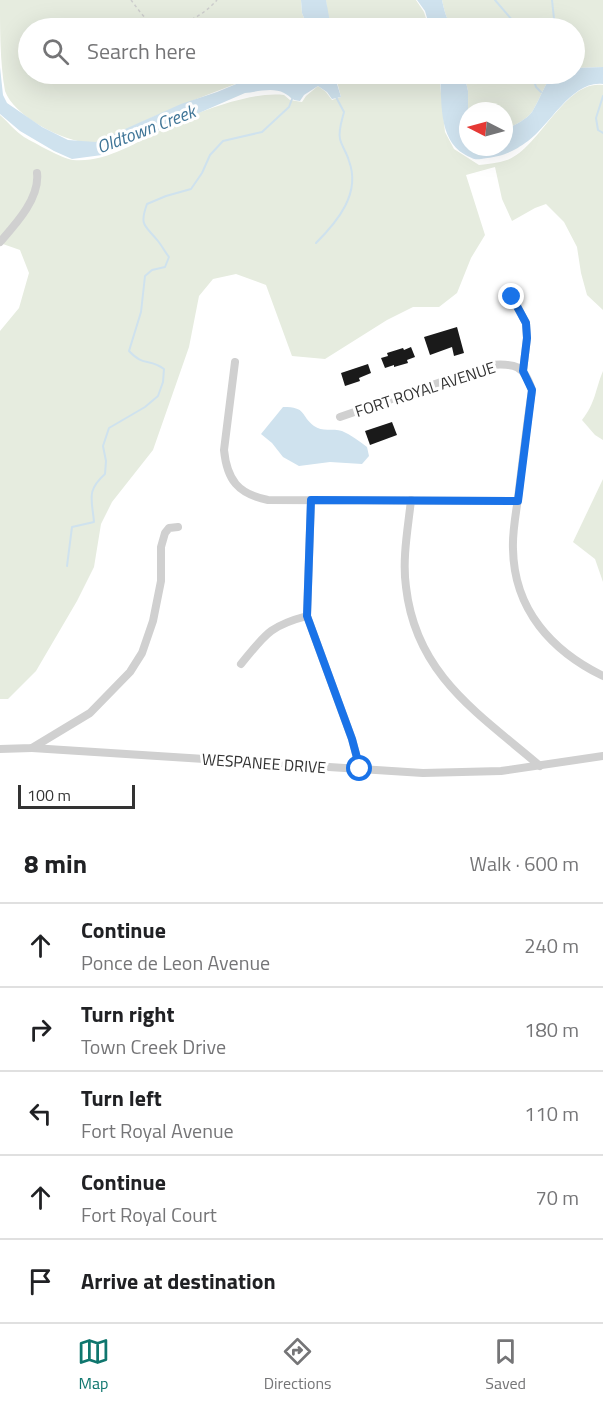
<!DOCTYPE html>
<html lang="en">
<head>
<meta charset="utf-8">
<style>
	:root { --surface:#fff; --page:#f6f6f6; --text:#202124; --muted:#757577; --line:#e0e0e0; --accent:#0f766e }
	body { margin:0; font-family:"Titillium Web",sans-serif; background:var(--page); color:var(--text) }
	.compass { position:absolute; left:459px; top:102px; width:54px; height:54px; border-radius:50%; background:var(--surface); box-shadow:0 6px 24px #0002; rotate:276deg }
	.scale { position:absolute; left:18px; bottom:15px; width:117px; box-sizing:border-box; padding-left:6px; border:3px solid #333; border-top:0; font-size:16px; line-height:21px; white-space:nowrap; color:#333; -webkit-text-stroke:4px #fff; paint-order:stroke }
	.stop { position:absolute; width:18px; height:18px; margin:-14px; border:4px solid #1a73e8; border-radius:50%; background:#fff }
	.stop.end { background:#1a73e8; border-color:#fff; box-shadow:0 2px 6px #0008 }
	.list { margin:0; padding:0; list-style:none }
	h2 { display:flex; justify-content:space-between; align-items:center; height:78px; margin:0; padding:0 24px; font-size:26px }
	h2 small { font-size:20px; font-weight:400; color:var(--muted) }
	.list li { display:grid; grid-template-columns:39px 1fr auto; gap:18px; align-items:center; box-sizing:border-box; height:84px; padding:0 24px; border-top:2px solid var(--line) }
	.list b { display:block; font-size:22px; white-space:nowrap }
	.list p { margin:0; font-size:20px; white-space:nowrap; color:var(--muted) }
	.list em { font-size:20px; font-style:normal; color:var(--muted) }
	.icon { flex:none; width:33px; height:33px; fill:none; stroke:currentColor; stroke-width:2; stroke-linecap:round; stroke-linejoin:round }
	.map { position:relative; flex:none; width:603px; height:824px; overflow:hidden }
	.search { position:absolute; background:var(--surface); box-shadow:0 6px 24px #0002; left:18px; right:18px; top:18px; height:66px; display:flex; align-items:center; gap:15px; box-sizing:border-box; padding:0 21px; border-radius:33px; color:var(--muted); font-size:22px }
	.sheet { height:498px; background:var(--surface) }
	nav { display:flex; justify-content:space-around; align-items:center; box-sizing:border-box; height:84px; border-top:2px solid var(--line); background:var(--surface); font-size:16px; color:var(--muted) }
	nav a { display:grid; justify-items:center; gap:3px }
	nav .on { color:var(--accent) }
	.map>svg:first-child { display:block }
	.green { fill:#e6ecdf }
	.water { fill:#cfe2ee }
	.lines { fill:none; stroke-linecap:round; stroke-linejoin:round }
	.stream { stroke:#cfe2ee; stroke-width:2 }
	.building { fill:#1a1a1a }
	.path { stroke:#cdcdcd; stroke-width:1.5; stroke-dasharray:3 3; stroke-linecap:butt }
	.minor { stroke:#d0d0d0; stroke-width:8 }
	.route { stroke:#1a73e8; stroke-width:8 }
	.labels { text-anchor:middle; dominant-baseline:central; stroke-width:6; stroke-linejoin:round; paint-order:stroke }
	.street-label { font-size:16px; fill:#333; stroke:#fff }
	.water-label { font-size:18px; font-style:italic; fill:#3f7597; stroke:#fff }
</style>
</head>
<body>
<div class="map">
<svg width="603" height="824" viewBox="0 0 603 824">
	<rect width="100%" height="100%" fill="#fff"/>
	<!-- green -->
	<g class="green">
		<path d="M0,0H301L302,13L308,28H28V74H261C226,88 190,101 155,116C141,122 108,140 96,142C69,146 14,117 5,91C0,63 0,29 0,0Z"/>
		<path d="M326,0H416L424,12L429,28H332L327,12Z"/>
		<path d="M442,0H603V67L575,68L574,28H453C447,21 444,10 442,0Z"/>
		<path d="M335,74H439L445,132L454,149L479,165C488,164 498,163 507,160C540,148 565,79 603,85V310L587,295L581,273L577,247L564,222L546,204L535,208L512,221L502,199L495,167L466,175L485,235L471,258L457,293L439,307H413L387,320L325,359L292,356L266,285L236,274L213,279L199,296L189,347L153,450L112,502L101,524L94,567L77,601L36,671L8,699H0V331L19,308L29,273L20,250L0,243V115C8,122 15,131 24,137C35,143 61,158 73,160C105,163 135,143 163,129C194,113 250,91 284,95L290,100L302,102L306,96L318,86L326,92L332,100L341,97Z"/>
		<path d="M464,74H553C544,85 540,99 532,112C526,120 513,126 504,130V111H468V117V91Z"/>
		<path d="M603,371V440L595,435L582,420C596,402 595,390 603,371Z"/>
		<path d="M603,479V582L595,559L573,542Z"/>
	</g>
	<!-- water -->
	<g class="water">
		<path d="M301,0H326L331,28H308L302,13Z"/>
		<path d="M417,0H442C444,10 447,21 453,28H430L425,11Z"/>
		<path d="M0,67L3,95L7,103L42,127L68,140L96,142L181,104L217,92L260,74H334L341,97L332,99L327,92L318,86L304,95L300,101C290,100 292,97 284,93C273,87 256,92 245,93L102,155L72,159L54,151L20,131L0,114Z"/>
		<path d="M603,67V84C572,80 550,125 528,141C510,154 502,156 481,159C474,160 471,158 464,154C438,139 442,100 440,74H464L468,91V147H504V130C513,126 526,120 532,112C540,99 544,85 553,74H574L575,68Z"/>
		<path d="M283,407C307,407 300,415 314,426C322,432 333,428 342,431C351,435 359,441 367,447L369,456L362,464L330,462L299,466L283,457L272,443L261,434Z"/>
	</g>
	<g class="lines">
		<!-- stream -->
		<g class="stream">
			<path d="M495,0L519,28"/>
			<path d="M552,0L555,28"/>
			<path d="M532,74L536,87L541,92"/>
			<path d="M603,96L596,118L598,130L603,133"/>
			<path d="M316,243C338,221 361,193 349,161C347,153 342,147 340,139C338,131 342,120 344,112L336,97"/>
			<path d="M67,566L72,527L94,522C92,499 86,491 105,474L106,461L103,446L109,428L145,407L158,396L163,382L164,369C149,358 144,367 129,351L141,312L145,276L152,270L165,267L169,257C165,252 162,246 158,241C145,225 139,226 147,204L166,196L191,189L202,173L210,155L223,141L262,132L289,107L292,99"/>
		</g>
	</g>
	<!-- building -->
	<g class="building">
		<path d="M457,327L464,353L454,356L452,347L430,355L424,337Z"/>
		<path d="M411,347L415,357L407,360L408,363L394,367V365L385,368L381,358L388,356L387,353L403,348L404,350Z"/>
		<path d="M368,364L371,373L359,378L360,381L345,386L341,373Z"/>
		<path d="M392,422L397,435L370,445L365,431Z"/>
	</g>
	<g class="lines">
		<!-- path -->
		<path class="path" d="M131,0C136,6 143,18 150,21C173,34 202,17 217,0"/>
		<!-- minor -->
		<g class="minor">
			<path d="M0,242C16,224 40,198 37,173"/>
			<path d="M512,297L526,323L527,338L523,371"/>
			<path d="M235,362L224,450C227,480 238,494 268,500L518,501"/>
			<path d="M340,417L490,365C515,363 524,365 532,390C527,423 523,457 519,490C517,509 512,530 513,549C514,610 552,651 603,676"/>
			<path d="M311,500L307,616L352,739L360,769"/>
			<path d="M411,500C408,528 402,559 406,587C416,675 478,713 540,766"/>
			<path d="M241,664C265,635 269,626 307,616"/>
			<path d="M32,748L423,773L501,771L603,756"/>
			<path d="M0,749L32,748L90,713L130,672L142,653L153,621L161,581V547L165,533L169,528L178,527"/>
		</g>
	</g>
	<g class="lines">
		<!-- route -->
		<path class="route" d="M360,769L352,739L307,616L311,500L518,501L532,390L523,371L527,338L526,323L512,297"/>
	</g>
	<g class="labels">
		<!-- street labels -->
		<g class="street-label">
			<text transform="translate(425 389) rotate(-18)">FORT ROYAL AVENUE</text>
			<text transform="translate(264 763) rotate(4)">WESPANEE DRIVE</text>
		</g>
		<!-- water labels -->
		<g class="water-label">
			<text transform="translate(146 129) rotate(-21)">Oldtown Creek</text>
		</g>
	</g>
</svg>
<svg class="compass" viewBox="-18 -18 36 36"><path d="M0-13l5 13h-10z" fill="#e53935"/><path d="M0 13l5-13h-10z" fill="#757577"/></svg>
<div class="scale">100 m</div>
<div class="stop" style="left:360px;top:769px"></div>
<div class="stop end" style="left:512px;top:297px"></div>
<div class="search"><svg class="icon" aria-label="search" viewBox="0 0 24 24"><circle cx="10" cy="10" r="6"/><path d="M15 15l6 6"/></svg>Search here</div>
</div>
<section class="sheet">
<h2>8 min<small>Walk · 600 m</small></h2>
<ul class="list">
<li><svg class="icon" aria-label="ahead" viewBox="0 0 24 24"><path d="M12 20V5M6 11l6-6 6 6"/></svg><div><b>Continue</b><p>Ponce de Leon Avenue</p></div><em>240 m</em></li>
<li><svg class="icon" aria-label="right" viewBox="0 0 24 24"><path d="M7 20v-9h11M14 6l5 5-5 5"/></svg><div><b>Turn right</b><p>Town Creek Drive</p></div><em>180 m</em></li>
<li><svg class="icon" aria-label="left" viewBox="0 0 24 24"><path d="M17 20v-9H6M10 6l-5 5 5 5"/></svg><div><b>Turn left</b><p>Fort Royal Avenue</p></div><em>110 m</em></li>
<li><svg class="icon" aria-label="ahead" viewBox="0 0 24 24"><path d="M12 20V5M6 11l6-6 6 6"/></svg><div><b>Continue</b><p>Fort Royal Court</p></div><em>70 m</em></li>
<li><svg class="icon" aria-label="arrive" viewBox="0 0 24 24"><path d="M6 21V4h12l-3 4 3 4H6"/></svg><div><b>Arrive at destination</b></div></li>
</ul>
</section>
<nav>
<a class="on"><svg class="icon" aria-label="map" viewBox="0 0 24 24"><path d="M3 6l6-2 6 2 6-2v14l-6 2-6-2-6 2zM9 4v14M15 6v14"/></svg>Map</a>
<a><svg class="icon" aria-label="directions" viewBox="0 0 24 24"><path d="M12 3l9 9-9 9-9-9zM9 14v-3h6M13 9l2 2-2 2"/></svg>Directions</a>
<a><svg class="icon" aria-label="saved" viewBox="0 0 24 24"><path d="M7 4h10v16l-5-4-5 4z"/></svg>Saved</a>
</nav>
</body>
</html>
